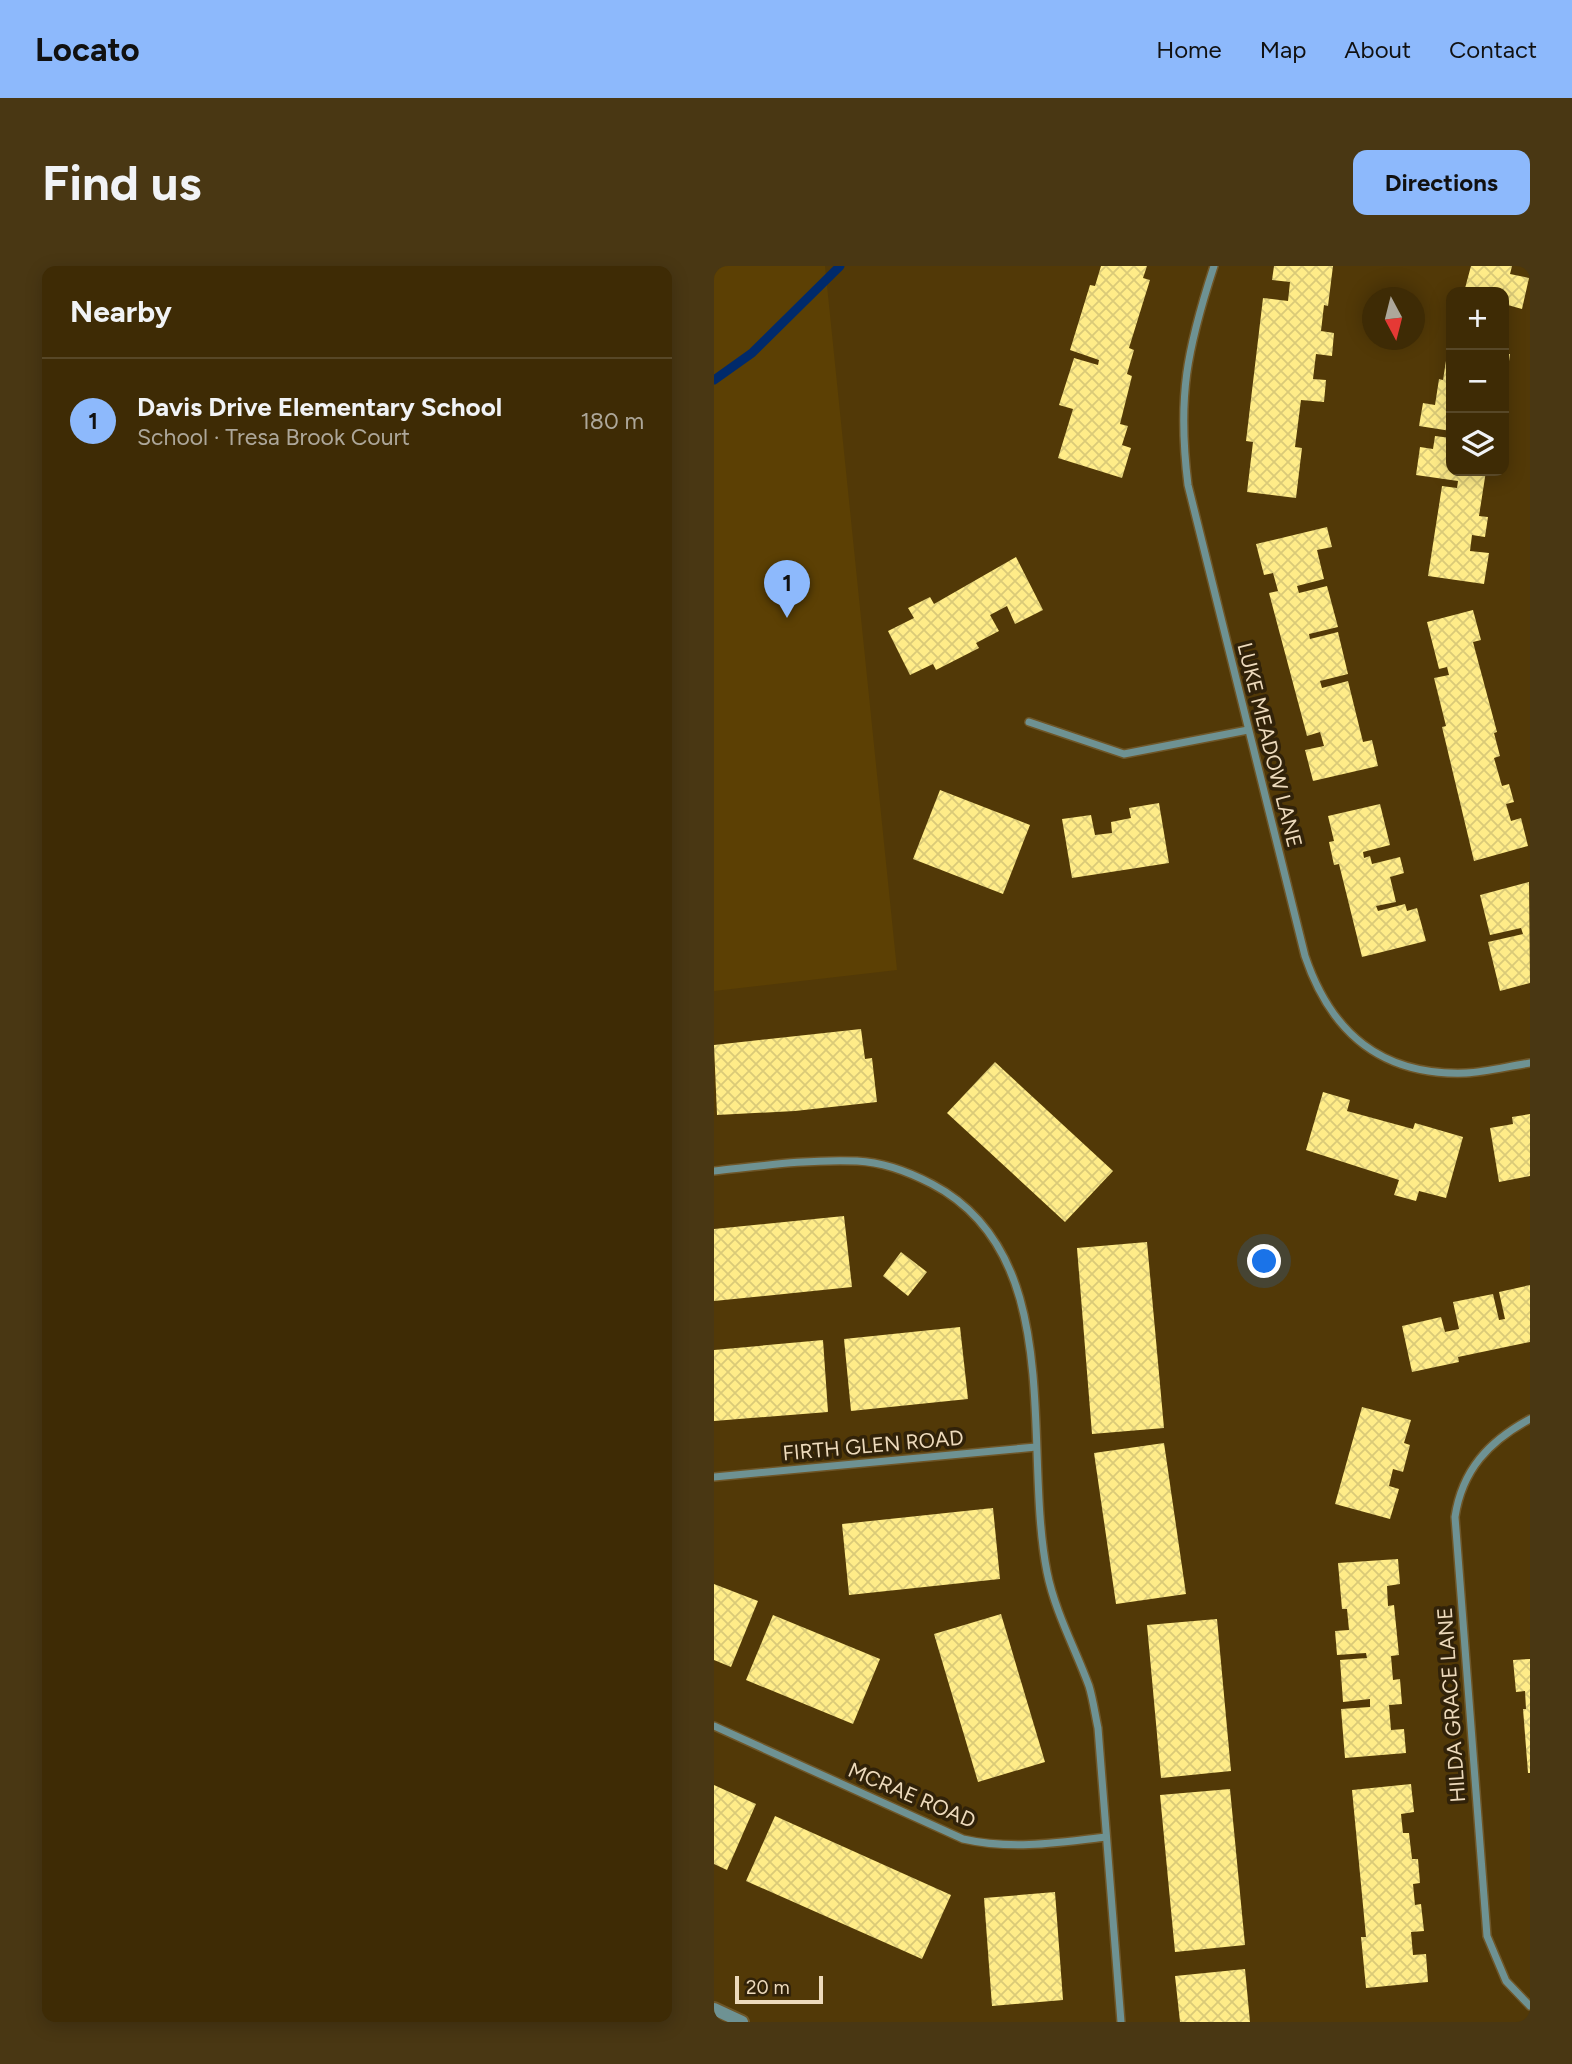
<!DOCTYPE html>
<html lang="en">
<head>
<meta charset="utf-8">
<style>
	:root { --surface:#3e2b05; --page:#493713; --text:#f1f3f6; --muted:#ada79a; --line:#574727; --accent:#8db9fc }
	body { margin:0; font-family:Figtree,sans-serif; background:var(--page); color:var(--text) }
	.controls { position:absolute; right:21px; top:21px; display:grid; overflow:hidden; border-radius:14px; box-shadow:0 4px 18px #0003 }
	.controls button { width:63px; height:63px; display:grid; place-items:center; padding:0; border:0; border-bottom:2px solid var(--line); background:var(--surface); color:var(--text); font:35px sans-serif }
	.compass { position:absolute; left:648px; top:21px; width:63px; height:63px; border-radius:50%; background:var(--surface); box-shadow:0 4px 18px #0003; rotate:173deg }
	.scale { position:absolute; left:21px; bottom:18px; width:88px; box-sizing:border-box; padding-left:7px; border:4px solid #eddabc; border-top:0; font-size:19px; line-height:24px; white-space:nowrap; color:#eddabc; -webkit-text-stroke:5px #312209; paint-order:stroke }
	.you { position:absolute; left:551px; top:996px; width:24px; height:24px; margin:-18px; border:5px solid #fff; border-radius:50%; background:#1a73e8; box-shadow:0 0 0 10px #1a73e833 }
	.badge { display:grid; place-items:center; width:46px; height:46px; border-radius:50%; background:var(--accent); color:#111; font-size:23px; font-weight:700 }
	.pin { position:absolute; translate:-50% -58px; filter:drop-shadow(0 2px 4px #0008) }
	.pin::after { content:''; position:absolute; top:37px; width:24px; height:21px; background:inherit; clip-path:polygon(0 0,100% 0,50% 100%) }
	.list { margin:0; padding:0; list-style:none }
	h2 { display:flex; justify-content:space-between; align-items:center; height:91px; margin:0; padding:0 28px; font-size:30px }
	h2 small { font-size:23px; font-weight:400; color:var(--muted) }
	.list li { display:grid; grid-template-columns:46px 1fr auto; gap:21px; align-items:center; box-sizing:border-box; height:126px; padding:0 28px; border-top:2px solid var(--line) }
	.list b { display:block; font-size:26px; white-space:nowrap }
	.list p { margin:0; font-size:23px; white-space:nowrap; color:var(--muted) }
	.list em { font-size:23px; font-style:normal; color:var(--muted) }
	.icon { flex:none; width:38px; height:38px; fill:none; stroke:currentColor; stroke-width:2; stroke-linecap:round; stroke-linejoin:round }
	.map { position:relative; flex:none; width:816px; height:1756px; overflow:hidden; border-radius:14px }
	header { display:flex; align-items:center; gap:42px; box-sizing:border-box; height:98px; padding:0 35px; background:var(--accent); color:#111 }
	header strong { font-size:33px }
	nav { display:flex; gap:38px; margin-inline-start:auto; font-size:24px }
	.intro { display:flex; align-items:center; justify-content:space-between; box-sizing:border-box; height:168px; padding:0 42px }
	h1 { margin:0; font-size:49px }
	.button { padding:18px 32px; border-radius:14px; background:var(--accent); color:#111; font-size:24px; font-weight:700 }
	main { display:flex; gap:42px; padding:0 42px }
	aside { flex:1; background:var(--surface); border-radius:14px; box-shadow:0 4px 18px #0003 }
	.map>svg:first-child { display:block }
	.built { fill:#5c4004 }
	.lines { fill:none; stroke-linecap:round; stroke-linejoin:round }
	.stream { stroke:#002a6b; stroke-width:9 }
	.building { fill:url(#building-cross-hatch) }
	.minor-casing { stroke:#6e5628; stroke-width:10 }
	.tertiary-casing { stroke:#6e5628; stroke-width:16 }
	.minor { stroke:#6e9293; stroke-width:7 }
	.tertiary { stroke:#6e9293; stroke-width:12 }
	.labels { text-anchor:middle; dominant-baseline:central; stroke-width:7; stroke-linejoin:round; paint-order:stroke }
	.street-label { font-size:21px; fill:#eddabc; stroke:#312209 }
</style>
</head>
<body>
<header>
<strong>Locato</strong>
<nav><a>Home</a><a>Map</a><a>About</a><a>Contact</a></nav>
</header>
<div class="intro"><h1>Find us</h1><a class="button">Directions</a></div>
<main>
<aside>
<h2>Nearby<small></small></h2>
<ul class="list">
<li><span class="badge">1</span><div><b>Davis Drive Elementary School</b><p>School · Tresa Brook Court</p></div><em>180 m</em></li>
</ul>
</aside>
<div class="map">
<svg width="816" height="1756" viewBox="0 0 816 1756">
	<defs>
		<pattern id="building-cross-hatch" width="8" height="8" patternUnits="userSpaceOnUse" patternTransform="scale(1.75)"><rect width="8" height="8" fill="#ffec88"/><path d="M0 0l8 8M0 8l8-8" fill="none" stroke="#daca78"/></pattern>
	</defs>
	<rect width="100%" height="100%" fill="#523907"/>
	<!-- built -->
	<path class="built" d="M0,0H111L183,704L0,725Z"/>
	<g class="lines">
		<!-- stream -->
		<path class="stream" d="M0,114L38,87L126,0"/>
	</g>
	<!-- building -->
	<g class="building">
		<path d="M387,0H433L429,12L436,14L415,82L420,84L413,108L418,110L406,158L414,160L408,179L417,182L408,212L344,192L359,143L345,139L360,92L384,99L385,94L356,84L376,19L381,20Z"/>
		<path d="M560,0H619L614,40L610,39L607,65L620,67L618,90L602,88L599,113L612,114L610,136L587,134L581,181L588,182L582,232L533,226L539,176L532,175L549,32L574,35L576,16L558,14Z"/>
		<path d="M757,0H798L796,8L815,12L808,43L790,38V26H750Z"/>
		<path d="M736,69L737,165L705,160L709,137L721,139L725,113L729,114Z"/>
		<path d="M790,74H794L792,88H796L793,110L790,109Z"/>
		<path d="M721,170L737,172V205H772L765,250L774,251L771,271L758,269L756,285L775,287L770,318L714,310L728,220L743,222L744,215L702,209L706,181L719,183Z"/>
		<path d="M613,261L618,281L603,284L610,313L583,320L585,327L613,320L624,361L595,368L596,373L624,366L634,408L606,415L608,422L634,415L649,476L658,474L664,500L599,515L591,484L610,480L606,466L593,470L555,327L564,325L559,307L550,309L542,278Z"/>
		<path d="M302,291L329,344L301,358L293,340L276,349L285,365L262,377L265,382L222,404L219,398L196,409L174,365L200,352L194,342L216,331L220,338Z"/>
		<path d="M759,344L767,374L759,376L783,466L780,467L786,490L780,492L788,520L795,518L800,536L792,538L797,555L807,552L814,580L760,595L728,461L732,460L720,412L735,409L733,401L725,403L713,356Z"/>
		<path d="M226,524L316,559L289,628L199,593Z"/>
		<path d="M445,537L455,597L358,612L348,553L377,549L381,569L398,567L397,556L417,552L415,542Z"/>
		<path d="M666,538L676,579L649,586L650,592L656,590L658,598L686,591L690,607L676,611L682,636L662,640L664,645L691,638L693,645L703,642L712,675L648,691L625,598L620,599L615,576L620,575L614,550Z"/>
		<path d="M815,616L816,717L786,725L774,676L809,668L807,662L776,669L766,629Z"/>
		<path d="M147,763L151,793L158,792L163,836L81,845L3,849L0,779Z"/>
		<path d="M281,796L399,905L351,956L233,847Z"/>
		<path d="M609,826L636,834L633,845L699,863L701,857L749,871L732,932L705,925L702,935L680,929L685,914L592,884Z"/>
		<path d="M816,848V910L785,916L776,862L799,858L798,851Z"/>
		<path d="M130,950L138,1021L0,1035V963Z"/>
		<path d="M433,976L450,1162L378,1168L363,982Z"/>
		<path d="M187,986L213,1006L194,1030L169,1010Z"/>
		<path d="M816,1019V1076L744,1091L745,1096L698,1106L688,1060L727,1051L731,1066L745,1063L739,1036L779,1028L785,1054L791,1053L785,1026Z"/>
		<path d="M246,1061L254,1133L137,1145L130,1073Z"/>
		<path d="M109,1074L114,1146L0,1155V1084Z"/>
		<path d="M648,1141L697,1154L690,1177L696,1179L689,1206L679,1203L675,1220L685,1223L676,1253L621,1238Z"/>
		<path d="M450,1177L472,1328L402,1338L380,1187Z"/>
		<path d="M279,1242L286,1313L135,1329L128,1258Z"/>
		<path d="M684,1293L686,1318L673,1320L674,1340L680,1339L685,1389L677,1390L679,1414L686,1413L688,1438L675,1439L677,1464L690,1463L692,1487L631,1492L627,1443L656,1441V1433L629,1436L626,1394L653,1392L652,1387L623,1389L621,1365L635,1364L633,1343H628L624,1297Z"/>
		<path d="M0,1318L44,1335L17,1401L0,1394Z"/>
		<path d="M287,1348L331,1496L264,1516L220,1368Z"/>
		<path d="M59,1349L166,1393L139,1458L32,1414Z"/>
		<path d="M503,1353L517,1505L447,1512L433,1359Z"/>
		<path d="M816,1393V1507H814L809,1443H812L811,1425L802,1426L799,1394Z"/>
		<path d="M697,1518L700,1546L687,1548L689,1567H695L698,1593H704L706,1617L699,1618L701,1639L707,1638L710,1665L697,1666L699,1689L712,1688L714,1716L652,1722L647,1671H652L638,1524Z"/>
		<path d="M0,1519L42,1538L13,1604L0,1598Z"/>
		<path d="M516,1523L531,1679L461,1686L446,1529Z"/>
		<path d="M61,1550L237,1629L208,1693L32,1615Z"/>
		<path d="M341,1626L349,1734L278,1740L270,1632Z"/>
		<path d="M531,1703L536,1756H466L461,1710Z"/>
	</g>
	<g class="lines">
		<!-- minor casing -->
		<g class="minor-casing">
			<g id="minor">
				<path d="M500,0C473,83 463,131 474,219L591,690C617,767 667,810 752,807C773,806 795,800 816,797"/>
				<path d="M315,456L410,488L534,464"/>
				<path d="M0,905C47,900 95,893 143,895C169,896 195,906 218,918C354,989 308,1180 333,1306C341,1346 361,1382 375,1420C379,1433 381,1448 384,1462L407,1756"/>
				<path d="M816,1153C775,1175 748,1204 741,1251L773,1670L792,1715L816,1740"/>
				<path d="M0,1211L322,1181"/>
				<path d="M0,1460L249,1573C297,1584 343,1577 392,1571"/>
			</g>
		</g>
		<!-- tertiary casing -->
		<g class="tertiary-casing">
			<path id="tertiary" d="M0,1743L28,1756"/>
		</g>
		<!-- minor -->
		<use href="#minor" class="minor"/>
		<!-- tertiary -->
		<use href="#tertiary" class="tertiary"/>
	</g>
	<g class="labels">
		<!-- street labels -->
		<g class="street-label">
			<text transform="translate(556 479) rotate(76)">LUKE MEADOW LANE</text>
			<text transform="translate(159 1179) rotate(-5)">FIRTH GLEN ROAD</text>
			<text transform="translate(737 1439) rotate(-94)">HILDA GRACE LANE</text>
			<text transform="translate(198 1529) rotate(23)">MCRAE ROAD</text>
		</g>
	</g>
</svg>
<div class="controls">
<button>+</button>
<button>−</button>
<button><svg class="icon" aria-label="layers" viewBox="0 0 24 24"><path d="M12 4l9 5-9 5-9-5zM3 14l9 5 9-5"/></svg></button>
</div>
<svg class="compass" viewBox="-18 -18 36 36"><path d="M0-13l5 13h-10z" fill="#e53935"/><path d="M0 13l5-13h-10z" fill="#ada79a"/></svg>
<div class="scale">20 m</div>
<div class="you"></div>
<div class="pin badge" style="left:73px;top:352px">1</div>
</div>
</main>
</body>
</html>
